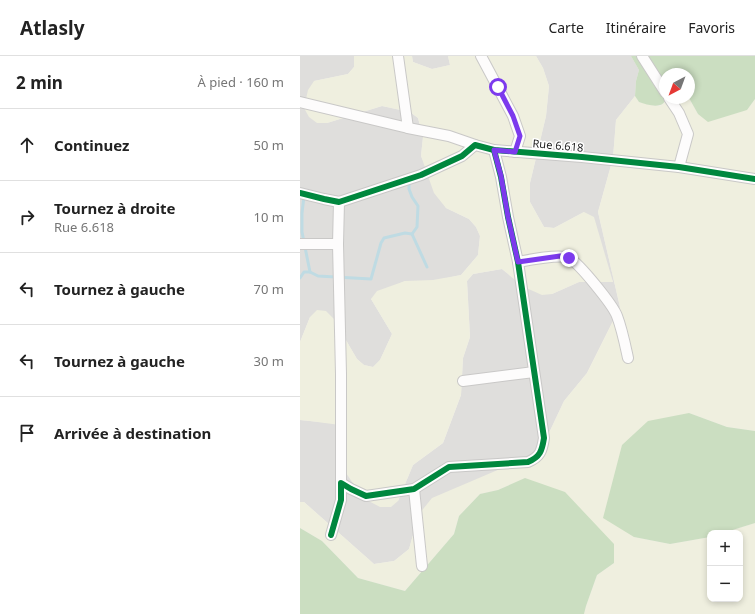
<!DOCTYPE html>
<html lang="fr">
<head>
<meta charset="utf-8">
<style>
	:root { --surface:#fff; --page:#f2f2f2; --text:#222; --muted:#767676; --line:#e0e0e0 }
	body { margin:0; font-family:"Noto Sans",sans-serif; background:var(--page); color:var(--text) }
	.controls { position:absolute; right:12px; bottom:12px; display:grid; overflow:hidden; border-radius:8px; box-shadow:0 2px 6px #0003 }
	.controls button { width:36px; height:36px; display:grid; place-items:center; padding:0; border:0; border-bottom:1px solid var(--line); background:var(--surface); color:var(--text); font:20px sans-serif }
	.compass { position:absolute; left:359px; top:12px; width:36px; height:36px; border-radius:50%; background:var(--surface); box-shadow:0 2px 6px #0003; rotate:221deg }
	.stop { position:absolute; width:12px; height:12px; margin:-9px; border:3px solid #7c3aed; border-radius:50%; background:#fff }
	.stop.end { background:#7c3aed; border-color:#fff; box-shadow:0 1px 4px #0008 }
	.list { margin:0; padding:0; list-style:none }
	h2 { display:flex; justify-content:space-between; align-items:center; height:52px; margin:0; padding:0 16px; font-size:17px }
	h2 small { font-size:13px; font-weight:400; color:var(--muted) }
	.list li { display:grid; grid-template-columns:26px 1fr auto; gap:12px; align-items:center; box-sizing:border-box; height:72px; padding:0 16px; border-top:1px solid var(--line) }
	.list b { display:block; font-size:15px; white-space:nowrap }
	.list p { margin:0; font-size:13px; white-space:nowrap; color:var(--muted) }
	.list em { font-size:13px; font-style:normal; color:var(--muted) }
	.icon { flex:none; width:22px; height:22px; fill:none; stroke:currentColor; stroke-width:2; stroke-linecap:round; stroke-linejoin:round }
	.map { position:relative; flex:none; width:455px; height:558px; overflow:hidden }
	header { display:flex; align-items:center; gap:24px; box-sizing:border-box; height:56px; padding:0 20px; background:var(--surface); border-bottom:1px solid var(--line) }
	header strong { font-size:19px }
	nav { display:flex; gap:22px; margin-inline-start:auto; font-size:14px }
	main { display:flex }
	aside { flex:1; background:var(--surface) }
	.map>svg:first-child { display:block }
	.residential { fill:#dfdedc }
	.farmland { fill:#efefdf }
	.forest { fill:#cbdec1 }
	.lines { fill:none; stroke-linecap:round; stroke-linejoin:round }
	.stream { stroke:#bfdbe3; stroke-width:3 }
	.minor-casing { stroke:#c9c8c7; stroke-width:12 }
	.minor { stroke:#fdfcfc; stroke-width:10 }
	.cycleway-casing { stroke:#fff; stroke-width:8 }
	.cycleway { stroke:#00873e; stroke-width:6 }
	.route { stroke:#7c3aed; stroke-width:5 }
	.labels { text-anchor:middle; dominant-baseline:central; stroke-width:3; stroke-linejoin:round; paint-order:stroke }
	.street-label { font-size:11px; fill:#222; stroke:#fff }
</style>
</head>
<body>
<header>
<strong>Atlasly</strong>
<nav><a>Carte</a><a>Itinéraire</a><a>Favoris</a></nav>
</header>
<main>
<aside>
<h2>2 min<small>À pied · 160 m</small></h2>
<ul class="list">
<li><svg class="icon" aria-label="ahead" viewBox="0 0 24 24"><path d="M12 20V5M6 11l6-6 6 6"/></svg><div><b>Continuez</b></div><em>50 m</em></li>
<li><svg class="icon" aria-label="right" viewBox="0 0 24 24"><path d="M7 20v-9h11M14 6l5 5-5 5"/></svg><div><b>Tournez à droite</b><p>Rue 6.618</p></div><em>10 m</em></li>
<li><svg class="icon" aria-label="left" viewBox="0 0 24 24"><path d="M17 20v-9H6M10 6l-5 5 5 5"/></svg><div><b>Tournez à gauche</b></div><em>70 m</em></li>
<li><svg class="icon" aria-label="left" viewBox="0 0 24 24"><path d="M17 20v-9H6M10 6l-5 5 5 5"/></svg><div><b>Tournez à gauche</b></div><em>30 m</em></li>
<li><svg class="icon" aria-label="arrive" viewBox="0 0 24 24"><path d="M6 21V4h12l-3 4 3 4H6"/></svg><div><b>Arrivée à destination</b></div></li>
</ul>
</aside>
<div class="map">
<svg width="455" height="558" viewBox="0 0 455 558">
	<rect width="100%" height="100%" fill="#f0eeeb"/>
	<!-- residential -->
	<g class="residential">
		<path d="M0,0H54L55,1L54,11L48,18L14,25L27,67L82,50L110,56L118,62L123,81L121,100L146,152L169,163L176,171L180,180L178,199L161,219L133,225H105L71,243L92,278L80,304L73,311L64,309L57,303L33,262L10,261L0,286Z"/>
		<path d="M112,0H148L150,9L132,13L113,6Z"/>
		<path d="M236,0H331L339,14L336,25L335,40L316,64L313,102L298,156L320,251L287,317L264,345L240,396L119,458L109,493L94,505L74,508L4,446H0V364L40,368L98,445L113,409L143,387L161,339L163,302L170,281L167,225L173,218L202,213L224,231L252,238L279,226H313L284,156L254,172L244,171L230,146V127L246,60L249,30L243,12Z"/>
	</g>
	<!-- farmland -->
	<g class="farmland">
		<path d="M54,0H112L113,6L132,13L150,9L148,0H236L243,12L249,30L246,60L230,127V146L244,171L254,172L284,156L294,161L313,226H279L252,238L242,239L224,231L202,213L173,218L167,225L170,281L163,302L161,339L143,387L113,409L98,445L91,451H80L63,442L46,417L40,369L10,365L0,364V286L10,261L17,254L26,255L33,262L57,303L64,309L73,311L80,304L92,278L71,243L77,235L105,225L133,224L161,219L178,199L180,180L176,171L169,163L146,152L134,137L121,100L123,81L118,62L110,56L82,50L27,67H17L9,61L4,52L8,34L14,25L48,18L54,11Z"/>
		<path d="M335,40L339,46L350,49L360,50L364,47L367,42H389L398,58L447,54L455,43V375L427,371L389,357L334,481L370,488L410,481V543H440V477H423L455,467V558H284L286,550L297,519L314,507L226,422L198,434L180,438L159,460L154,478L105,535L58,522L22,485L0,472V446H4L74,508L94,505L109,493L119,458L132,442L240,396L264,345L287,317L320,251L298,156L313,102L316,64Z"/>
	</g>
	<!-- forest -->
	<g class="forest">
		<path d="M331,0H455V43L447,54L408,66L398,58L389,42V18H365V42H367C365,45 363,49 360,49C354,51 345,48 339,46L335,40L336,25L339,14Z"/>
		<path d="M389,357L427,371L455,375V467L423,477H410V481L370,488L334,481L303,462L322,389L348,365Z"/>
		<path d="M225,422L265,436L314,488V507L297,519L286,550L284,558H0V472L22,485L58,522L105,535L154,478L159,460L180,438L198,434Z"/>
	</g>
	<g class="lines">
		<!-- stream -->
		<g class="stream">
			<path d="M109,125V133L112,141L118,150L117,171L112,178"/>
			<path d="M4,140L2,157V176L10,216"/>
			<path d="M112,178L127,211"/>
			<path d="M0,222L4,216H10L18,220L71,223L81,187L84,182L105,177L112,178"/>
		</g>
		<!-- minor casing -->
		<g class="minor-casing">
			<g id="minor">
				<path d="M98,0L108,72"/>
				<path d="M181,0L213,60L220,80L215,96"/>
				<path d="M342,0L365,36"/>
				<path d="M369,42L379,57L388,78L379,111"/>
				<path d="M0,46L108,72L149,80L175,89"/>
				<path d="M0,137L24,143L39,146L121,119L162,100L175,89L194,94L282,101L379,111L455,123"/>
				<path d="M39,146L38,188L41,318V427"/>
				<path d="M0,188H38"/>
				<path d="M218,206C228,204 261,198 269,202C279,207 313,249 317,260C322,273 325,288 328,302"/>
				<path d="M163,325L234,316"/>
				<path d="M114,433L122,510"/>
				<path d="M31,479L41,444V427L51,433L66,440L114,433L149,411L228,406C240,401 242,395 244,382L218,206L208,161L201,121L194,94"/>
			</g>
		</g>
		<!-- minor -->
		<use href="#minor" class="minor"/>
		<!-- cycleway casing -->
		<g class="cycleway-casing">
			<g id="cycleway">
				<path d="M0,137L24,143L39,146L121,119L162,100L175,89L194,94L282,101L379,111L455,123"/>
				<path d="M31,479L41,444V427L51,433L66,440L114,433L149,411L228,406C240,401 242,395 244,382L218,206L208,161L201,121L194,94"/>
			</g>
		</g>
		<!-- cycleway -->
		<use href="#cycleway" class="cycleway"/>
	</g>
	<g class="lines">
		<!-- route -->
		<path class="route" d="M198,31L213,60L220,80L215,96L194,94L201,120L208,161L218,206L260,200L269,202"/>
	</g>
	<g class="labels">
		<!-- street labels -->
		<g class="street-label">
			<text transform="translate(258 89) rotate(5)">Rue 6.618</text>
		</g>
	</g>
</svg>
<div class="controls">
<button>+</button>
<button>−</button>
</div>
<svg class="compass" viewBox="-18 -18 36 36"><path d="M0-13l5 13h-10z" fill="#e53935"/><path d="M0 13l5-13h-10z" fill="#767676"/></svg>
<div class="stop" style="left:198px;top:31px"></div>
<div class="stop end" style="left:269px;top:202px"></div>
</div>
</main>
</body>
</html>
